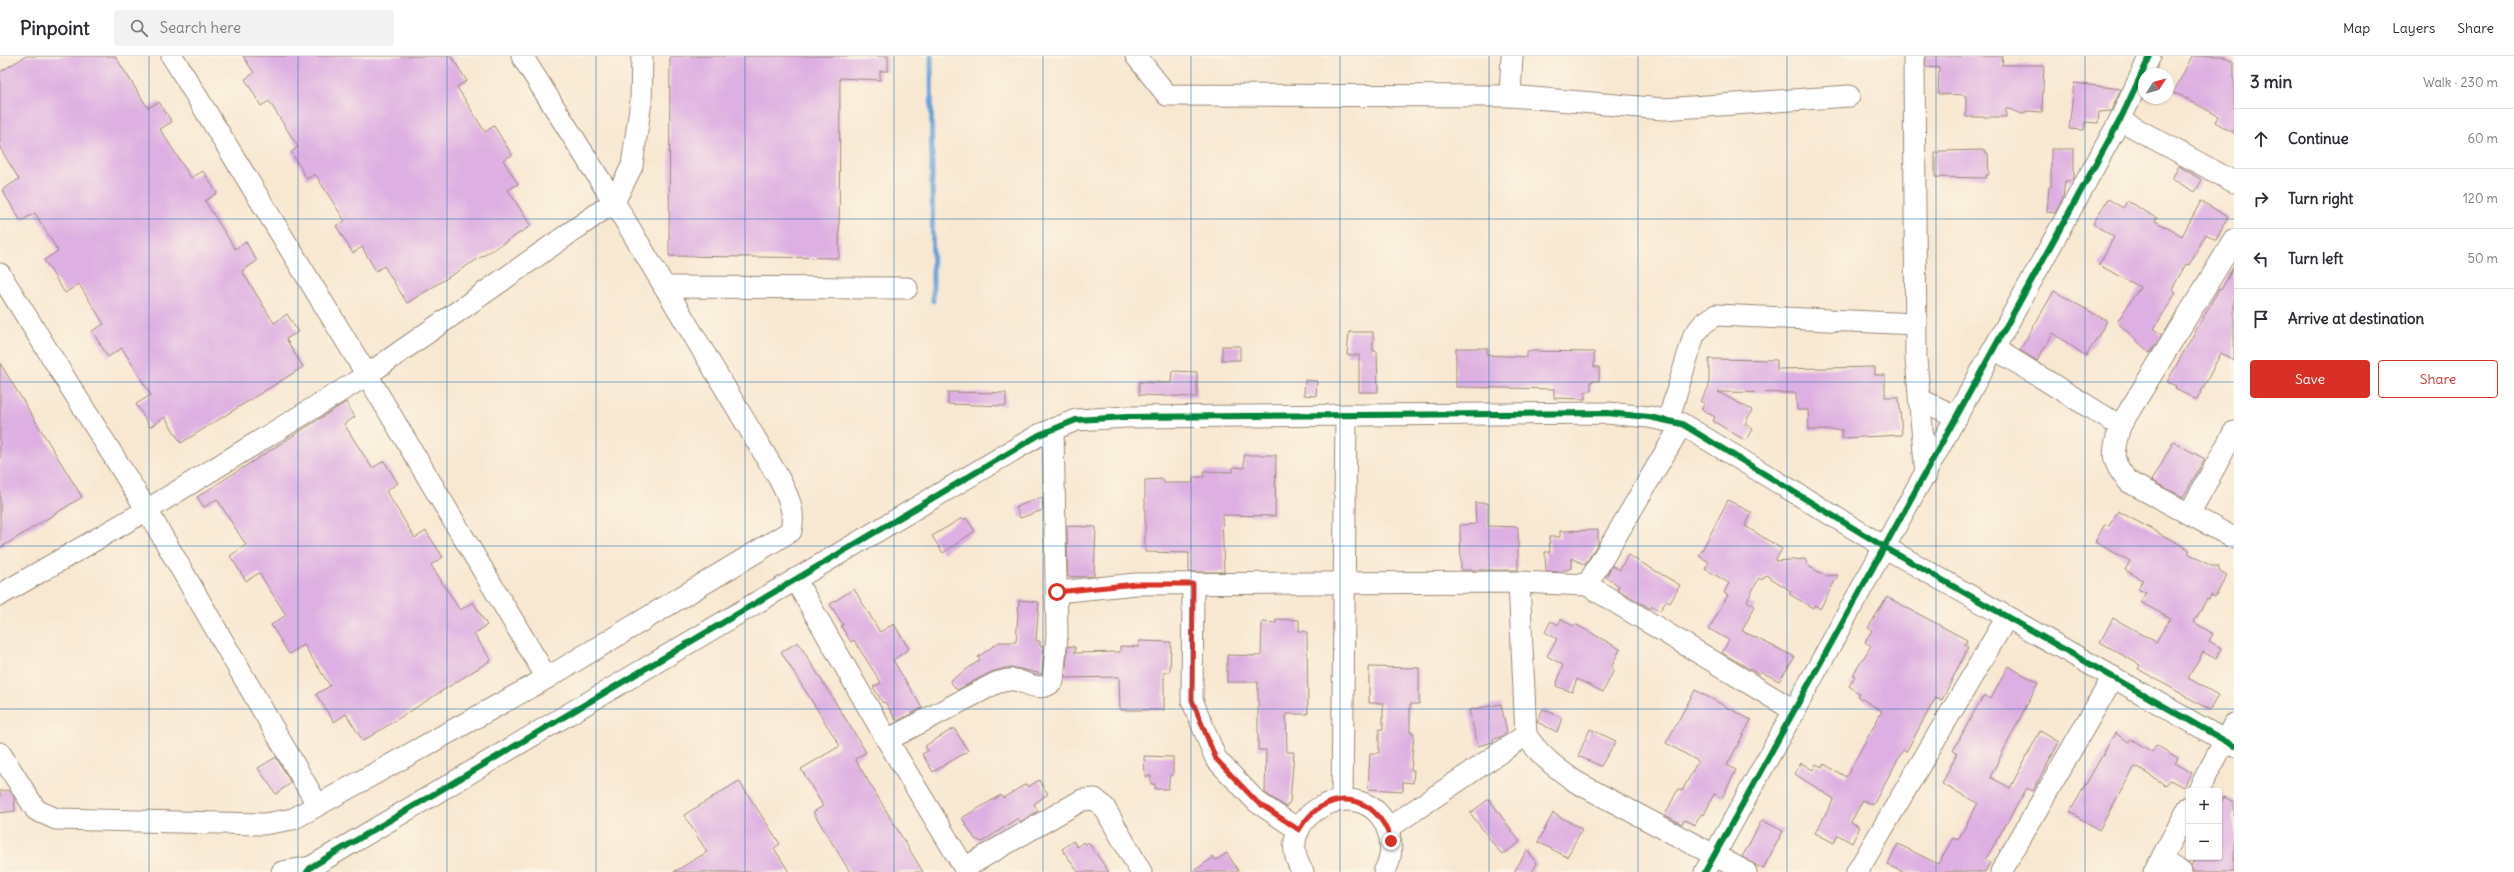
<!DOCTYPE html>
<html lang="en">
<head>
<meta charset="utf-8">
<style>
	:root { --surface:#fff; --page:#f2f2f3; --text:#2b2b33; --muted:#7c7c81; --line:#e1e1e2; --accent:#d93025 }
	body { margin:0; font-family:Delius,sans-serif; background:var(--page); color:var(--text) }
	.controls { position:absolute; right:12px; bottom:12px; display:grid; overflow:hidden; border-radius:4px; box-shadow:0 1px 3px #0004 }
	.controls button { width:36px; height:36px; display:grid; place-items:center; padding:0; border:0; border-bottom:1px solid var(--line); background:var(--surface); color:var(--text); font:20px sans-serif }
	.compass { position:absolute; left:2138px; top:12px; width:36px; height:36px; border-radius:50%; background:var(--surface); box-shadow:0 1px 3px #0004; rotate:54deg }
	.stop { position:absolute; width:12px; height:12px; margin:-9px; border:3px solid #d93025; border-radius:50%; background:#fff }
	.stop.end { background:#d93025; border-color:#fff; box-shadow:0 1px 4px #0008 }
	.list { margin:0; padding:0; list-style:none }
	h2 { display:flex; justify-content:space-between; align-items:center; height:52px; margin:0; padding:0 16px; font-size:17px }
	h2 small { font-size:13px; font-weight:400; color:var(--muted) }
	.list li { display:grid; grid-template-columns:26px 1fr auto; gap:12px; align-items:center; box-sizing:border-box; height:60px; padding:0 16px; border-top:1px solid var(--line) }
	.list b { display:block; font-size:15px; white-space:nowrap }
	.list em { font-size:13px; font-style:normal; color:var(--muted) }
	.actions { display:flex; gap:8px; padding:12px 16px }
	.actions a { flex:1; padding:9px 0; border:1px solid var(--accent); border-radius:4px; text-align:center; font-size:14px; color:var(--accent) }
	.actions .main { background:var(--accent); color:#fff }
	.icon { flex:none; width:22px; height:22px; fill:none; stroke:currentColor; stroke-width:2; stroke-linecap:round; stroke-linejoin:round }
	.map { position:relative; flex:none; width:2234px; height:816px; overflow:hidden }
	header { display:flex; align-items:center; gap:24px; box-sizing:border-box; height:56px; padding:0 20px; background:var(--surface); border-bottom:1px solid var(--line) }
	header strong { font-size:19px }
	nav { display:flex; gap:22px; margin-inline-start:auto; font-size:14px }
	.search { width:280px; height:36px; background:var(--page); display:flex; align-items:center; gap:10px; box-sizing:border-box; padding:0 14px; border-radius:4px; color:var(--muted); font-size:15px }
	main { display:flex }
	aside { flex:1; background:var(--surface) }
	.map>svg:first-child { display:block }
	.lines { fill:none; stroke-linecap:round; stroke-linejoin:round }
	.stream { stroke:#6ba2d9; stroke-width:5 }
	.building { fill:#deafe2 }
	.minor-casing { stroke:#9a8978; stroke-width:23 }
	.minor { stroke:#fff; stroke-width:21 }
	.cycleway-casing { stroke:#fcf5e5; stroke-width:8 }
	.cycleway { stroke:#00873e; stroke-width:6 }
	.route { stroke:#d93025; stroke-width:5 }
	.grid { fill:none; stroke:#1f6fb2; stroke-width:1; stroke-opacity:0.55 }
</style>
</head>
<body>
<header>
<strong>Pinpoint</strong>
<div class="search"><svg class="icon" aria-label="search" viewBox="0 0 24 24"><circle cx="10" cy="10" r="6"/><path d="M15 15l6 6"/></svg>Search here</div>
<nav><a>Map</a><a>Layers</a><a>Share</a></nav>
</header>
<main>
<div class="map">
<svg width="2234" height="816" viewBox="0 0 2234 816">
	<rect width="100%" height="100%" fill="#fcf5e5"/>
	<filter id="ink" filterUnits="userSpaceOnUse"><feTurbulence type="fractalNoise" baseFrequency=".025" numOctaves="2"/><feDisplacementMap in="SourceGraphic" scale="8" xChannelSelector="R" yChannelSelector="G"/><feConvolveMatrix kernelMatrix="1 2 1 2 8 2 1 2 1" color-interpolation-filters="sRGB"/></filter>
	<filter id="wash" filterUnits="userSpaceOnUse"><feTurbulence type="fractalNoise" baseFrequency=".012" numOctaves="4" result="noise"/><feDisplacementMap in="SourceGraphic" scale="16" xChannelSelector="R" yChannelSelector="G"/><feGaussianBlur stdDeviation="0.9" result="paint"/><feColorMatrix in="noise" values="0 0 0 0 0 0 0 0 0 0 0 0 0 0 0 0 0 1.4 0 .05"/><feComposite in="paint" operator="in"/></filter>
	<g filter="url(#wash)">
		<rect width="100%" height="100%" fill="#f8e8d2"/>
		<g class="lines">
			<!-- stream -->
			<path class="stream" d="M931,0L933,245"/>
		</g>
		<g id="blocks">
			<!-- building -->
			<g class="building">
				<path d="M26,0H115L148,52L159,46L172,66L160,73L191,122L203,115L217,137L205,145L235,193L246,186L257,205L242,215L274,267L287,258L298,276L286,283L303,311L181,387L165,361L150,371L136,348L151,339L122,292L108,301L92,275L104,268L79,228L65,237L44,204L58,195L35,157L21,165L2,134L19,123L0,92V16Z"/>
				<path d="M243,0H451L467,25L457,31L485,76L494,70L512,99L503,104L518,128L508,134L531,170L407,247L384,210L376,215L362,191L353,197L336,170L345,165L315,118L307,123L291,96L298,91L269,45L261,50L245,23L254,17Z"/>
				<path d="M670,0H888V15H880V24L840,22L839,202L669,200Z"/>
				<path d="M1926,0H2003L2002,9H2044L2042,56L2027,55L2022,58L2006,52V61H1966V39L1938,38L1939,12L1926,11Z"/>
				<path d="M2192,0H2222L2234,7V77L2215,66L2218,60L2174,36Z"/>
				<path d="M2074,27L2121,33L2111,55L2099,56L2098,67L2085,66L2084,74L2069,73Z"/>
				<path d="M2051,93H2074V122L2073,125H2065L2063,142L2055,157L2047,156L2049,131H2051Z"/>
				<path d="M1985,94V97H1988L1989,119H1986V122L1935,121V97H1939V95Z"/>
				<path d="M2179,110L2202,124L2195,136L2172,123Z"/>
				<path d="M2108,143L2123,152L2127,145L2157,162L2155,165L2182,180L2201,145L2228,161L2216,184L2206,178L2189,209L2186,208L2172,233L2176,236L2154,273L2162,279L2150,297L2117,266L2140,231L2099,209L2114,181L2093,168Z"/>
				<path d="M2234,210V304L2221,297L2197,344L2175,333L2176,330L2167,326L2219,233L2221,234Z"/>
				<path d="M2054,235L2107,265L2086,300L2053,277L2037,305L2020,294Z"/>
				<path d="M1349,276H1373V295H1377L1378,336H1359V299H1347Z"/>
				<rect x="1222" y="290" width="18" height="14"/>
				<path d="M1456,292H1487V299L1527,301V295L1594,296V311H1599V325H1591V335L1585,336V343L1554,342V333L1456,331Z"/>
				<path d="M1709,303L1777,304V313L1875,311V319H1885V341H1899L1902,379L1842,382V374H1809L1808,354H1797L1796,337L1718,336L1752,354L1745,368L1753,373L1746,385L1713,365L1715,361L1701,353L1705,347L1700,345L1709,331Z"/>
				<path d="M0,307L82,441L0,492Z"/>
				<path d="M1172,315L1197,316V341L1139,339V326L1171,327Z"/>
				<path d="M1305,324L1317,325L1316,340L1304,339Z"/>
				<path d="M948,336L1006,337V350L948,348Z"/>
				<path d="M346,346L355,361L344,368L372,412L384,405L398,427L386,435L415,482L426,475L443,501L431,509L460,554L473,546L487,569L474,578L491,604L363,685L346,658L334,666L316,638L330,630L304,589L289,598L271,569L286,559L259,517L246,525L230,500L246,489L217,443L204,451L197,441Z"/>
				<path d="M2173,386L2205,403L2183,441L2152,425Z"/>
				<path d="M1244,399H1276L1275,460L1222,459L1224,516H1189V497L1145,496V424L1163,423L1164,427H1193V421H1204V415L1233,416V411L1244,412Z"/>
				<path d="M1042,441L1043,454L1020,462L1016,451Z"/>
				<path d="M1728,444L1752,457L1745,470L1782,493L1775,505L1805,503L1808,510L1826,520L1838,519L1820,553L1815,549L1813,552L1789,538L1791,535L1766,519L1762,524L1759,522L1747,545L1755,550L1742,575L1795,601L1779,625L1760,615L1759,618L1722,597L1729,584L1709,573L1728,539L1724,537L1729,527L1705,513L1709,506L1699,500Z"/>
				<path d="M1475,447H1488V470L1518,471V514H1461L1460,469L1476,468Z"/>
				<path d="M2118,455L2190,494L2188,497L2211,510H2218L2220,515L2227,519L2215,541L2211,539L2209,544L2207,543L2194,566L2213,578L2209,585L2221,592L2216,603L2203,596L2188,622L2218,639L2210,654L2138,613L2140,609L2100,586L2113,562L2156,586L2170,562L2140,546L2146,537L2138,533L2143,524L2125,514L2130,505L2095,486L2105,468L2109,470Z"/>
				<path d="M962,462L963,464L966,462L975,475L943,497L932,480Z"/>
				<path d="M1067,470L1096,471L1094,520L1068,521Z"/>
				<path d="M1598,474V487L1585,509L1572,502V512L1560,516L1546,515L1545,496H1550L1549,481H1560V475Z"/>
				<path d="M1628,499L1680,529L1670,547L1666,545L1660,555L1652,550L1651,553L1617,533L1619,530L1606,521L1612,510L1620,514Z"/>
				<path d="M854,533L880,576L894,568L909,593L893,604L922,652L899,664H896L885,646L883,647L873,631L881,627L854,584L851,586L841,570L843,569L830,548Z"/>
				<path d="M1887,541L1967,584L1965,589L1968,591L1942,644L1936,641L1906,696L1903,694L1873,749L1863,744L1851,766L1860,771L1852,787L1838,779L1834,787L1815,777L1834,743L1795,718L1801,707L1813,714L1816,708L1822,711L1824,708L1846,721L1882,655L1857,640L1859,637L1849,630L1855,620L1853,619L1871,590L1865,586L1872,574L1868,572Z"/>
				<path d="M1019,544L1039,546L1036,585H1040V590H1044L1042,618L1016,612H1005L991,616L957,634L950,625L980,604L978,601L999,586H1016Z"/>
				<path d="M1276,563L1299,564V575L1307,576L1308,658H1286L1287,696H1294L1290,746L1286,751L1265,737L1266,694H1258V626H1227V599L1261,600L1262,566L1276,567Z"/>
				<path d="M1561,563L1573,570L1575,568L1620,593L1611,612L1614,614L1603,636L1577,623L1572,636L1556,630L1563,609L1547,600L1557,583L1545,576L1551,565L1558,569Z"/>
				<path d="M1139,585L1171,586L1170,616H1164V654H1120L1119,621L1065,622L1068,590L1075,591V597L1120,596V590L1139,591Z"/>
				<path d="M798,586L866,696L855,703L923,816H850L813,756L823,750L801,713L840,690L781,596Z"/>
				<path d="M2008,610L2038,627L1990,721L2010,732L2040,675L2059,686L2033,735L2027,732L1998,782L1985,804L1990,807L1985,816H1903L1888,809L1898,788L1938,808L1953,782L1958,784L1978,747L1942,728L1957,697L1953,695L1974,656L1984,639L1991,643Z"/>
				<path d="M1369,611L1419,612V648H1410V676L1414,677L1411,714H1414L1413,727L1403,726V735L1368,733L1370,697H1379V673H1383V647H1369Z"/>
				<path d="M1695,634L1751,664L1727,709L1736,714L1722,742L1714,738L1704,759L1701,758L1695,769L1684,764L1682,768L1665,759L1678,733L1682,735L1698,705L1666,687Z"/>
				<path d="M1501,648L1507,676L1501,681L1493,683V686L1478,690L1469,654Z"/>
				<path d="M1543,653L1562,662L1557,676L1537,666Z"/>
				<path d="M954,672L968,695L933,716L922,698L928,695L925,690Z"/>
				<path d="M1590,673L1616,685L1601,710L1578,700Z"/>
				<path d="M2115,677L2129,686L2131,683L2152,696L2156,689L2178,702L2175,707L2192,717L2183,731L2170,724L2166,729L2136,711L2134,712L2099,774L2070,756Z"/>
				<path d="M1144,700L1173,701V719H1170L1168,733H1155V728H1151V720H1145Z"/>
				<path d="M276,701L291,727L276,738L258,712Z"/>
				<path d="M1039,724L1048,738L1034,748L1038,755L1020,766L1018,762L982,786L975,783L962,762L1001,739L1003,742L1026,728L1028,731Z"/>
				<path d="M739,725L780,788L774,792L789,816H674L707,796L684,759Z"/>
				<path d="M9,734L14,741L15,755L0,757V735Z"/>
				<path d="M2224,741L2234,746V816H2193L2191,810L2196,801H2219V750Z"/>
				<path d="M1489,743L1520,786L1502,799L1470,757Z"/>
				<path d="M1553,757L1582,773L1567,801L1538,786Z"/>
				<path d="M1762,764L1783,775L1763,813L1742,801Z"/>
				<path d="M1073,785L1077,791L1083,786L1085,789L1088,786L1109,816H1078L1062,793Z"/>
				<path d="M1527,794L1537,808L1532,816H1514Z"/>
				<path d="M1227,797L1239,816H1192L1214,801L1216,804Z"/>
			</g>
		</g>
	</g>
	<g filter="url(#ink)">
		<use href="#blocks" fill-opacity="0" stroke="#9a8978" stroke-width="1"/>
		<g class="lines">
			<!-- minor casing -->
			<g class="minor-casing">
				<g id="minor">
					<path d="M172,0L367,319L547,622"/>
					<path d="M1136,0L1167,39L1510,40L1663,53L1849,40"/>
					<path d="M1914,0L1916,303L1926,419"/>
					<path d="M1510,40L1512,0"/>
					<path d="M2120,64L2234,126"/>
					<path d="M0,218L147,454L317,748"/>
					<path d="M664,231L907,232"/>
					<path d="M1995,293L2120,370L2234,184"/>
					<path d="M1919,343L1957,361"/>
					<path d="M1668,365L1694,279L1704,267L1716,259L1916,268"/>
					<path d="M2120,370C2113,397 2109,404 2129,426L2234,482"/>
					<path d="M2189,458L2234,376"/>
					<path d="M795,523L887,684L967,816"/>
					<path d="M1193,528L1192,644L1216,703L1257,746L1299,774"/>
					<path d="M1587,529L1682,368"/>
					<path d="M1057,536L1136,528L1519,526L1587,529L1795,655"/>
					<path d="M0,539L147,454L367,319L614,146L632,110L641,45L642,0"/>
					<path d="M1526,679C1539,699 1556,712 1576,726L1746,816"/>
					<path d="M887,684L996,627C1001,626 1009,623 1015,624C1028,627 1041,637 1053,625L1057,579L1053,373"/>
					<path d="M0,697L36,754L56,763L264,768L293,763L547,622L791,475C796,453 787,438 777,419L614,146L522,0"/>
					<path d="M2198,735L2234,668"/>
					<path d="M1342,744L1346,359"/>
					<path d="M1387,773L1526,679L1519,526"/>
					<path d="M2161,804L2181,816"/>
					<path d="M964,812L1082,744L1095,743L1104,751L1141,816"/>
					<path d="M282,816L311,811"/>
					<path d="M307,816L311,811L1039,379L1076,364L1127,361L1607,357L1649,361L1682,368L1886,492L2234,690"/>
					<path d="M1303,816C1265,758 1369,709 1389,778C1392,791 1391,805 1384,816"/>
					<path d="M1705,816L2120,64L2150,0"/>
					<path d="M1857,816L2007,561"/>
					<path d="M2001,816L2113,621"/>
					<path d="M2154,816L2189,751"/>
				</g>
			</g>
			<!-- minor -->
			<use href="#minor" class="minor"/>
			<!-- cycleway casing -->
			<g class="cycleway-casing">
				<g id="cycleway">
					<path d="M307,816L311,811L1039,379L1076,364L1127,361L1607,357L1649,361L1682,368L1886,492L2234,690"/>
					<path d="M1705,816L2120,64L2150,0"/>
				</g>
			</g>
			<!-- cycleway -->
			<use href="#cycleway" class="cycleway"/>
		</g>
	</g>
	<g class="lines" filter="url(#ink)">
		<!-- route -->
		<path class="route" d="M1057,536L1136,528H1193L1192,644L1216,703L1257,746L1299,774C1325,729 1377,736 1391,785"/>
	</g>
	<!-- grid -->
	<path class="grid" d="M149,0V816M298,0V816M447,0V816M596,0V816M745,0V816M894,0V816M1043,0V816M1191,0V816M1340,0V816M1489,0V816M1638,0V816M1787,0V816M1936,0V816M2085,0V816M0,163H2234M0,326H2234M0,490H2234M0,653H2234"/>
</svg>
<div class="controls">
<button>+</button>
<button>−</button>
</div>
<svg class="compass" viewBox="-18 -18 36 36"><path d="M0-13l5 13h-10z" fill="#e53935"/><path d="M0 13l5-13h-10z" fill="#7c7c81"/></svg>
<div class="stop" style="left:1057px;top:536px"></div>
<div class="stop end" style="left:1391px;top:785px"></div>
</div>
<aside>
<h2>3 min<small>Walk · 230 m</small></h2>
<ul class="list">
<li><svg class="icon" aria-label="ahead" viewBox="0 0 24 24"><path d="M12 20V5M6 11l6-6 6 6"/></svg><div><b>Continue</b></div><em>60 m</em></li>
<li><svg class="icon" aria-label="right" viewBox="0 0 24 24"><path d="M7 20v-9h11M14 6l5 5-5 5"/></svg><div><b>Turn right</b></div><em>120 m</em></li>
<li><svg class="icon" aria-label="left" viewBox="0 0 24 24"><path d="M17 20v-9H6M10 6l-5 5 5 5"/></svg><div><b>Turn left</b></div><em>50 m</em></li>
<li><svg class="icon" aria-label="arrive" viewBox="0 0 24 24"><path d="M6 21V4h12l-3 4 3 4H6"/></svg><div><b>Arrive at destination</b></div></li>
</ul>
<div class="actions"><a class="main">Save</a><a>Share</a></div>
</aside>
</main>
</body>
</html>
